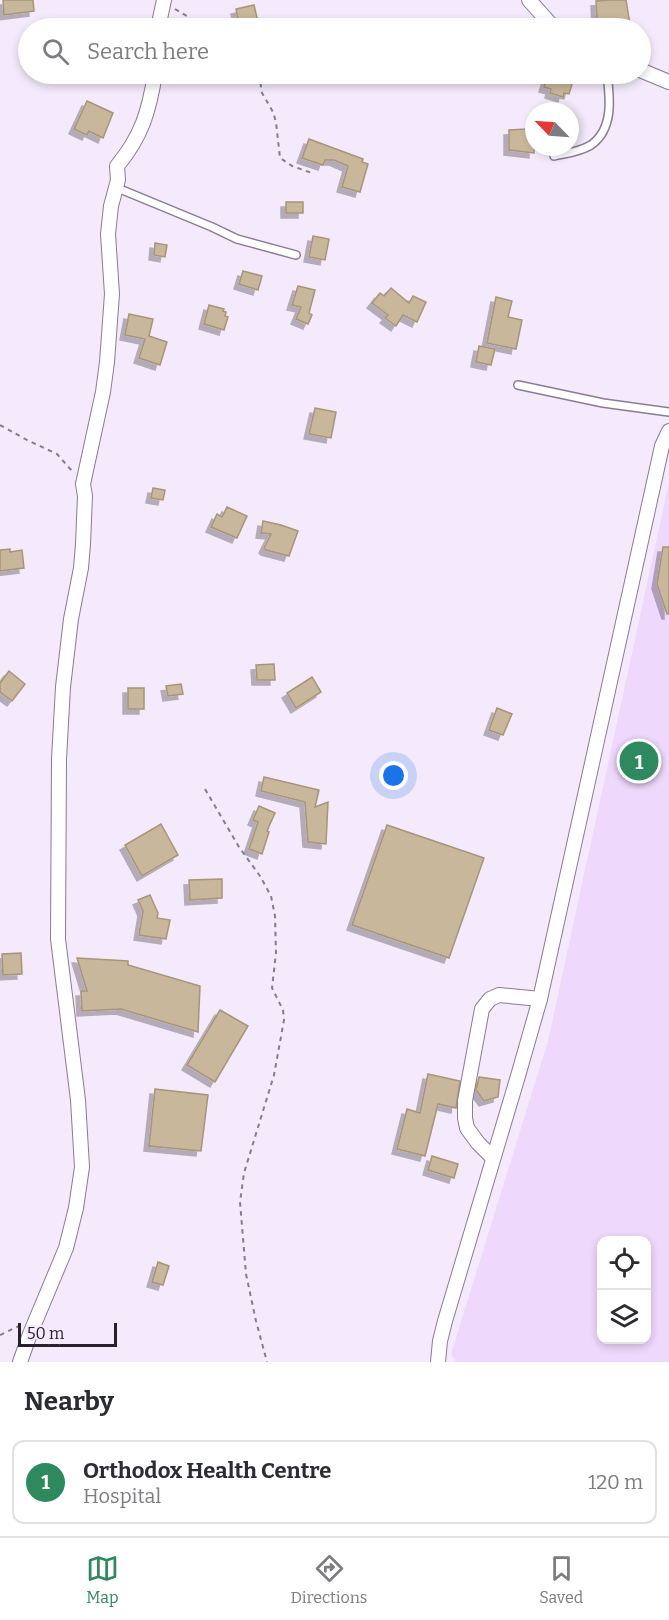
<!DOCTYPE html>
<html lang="en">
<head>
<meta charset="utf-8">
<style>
	:root { --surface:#fff; --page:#f2f2f3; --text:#2b2b33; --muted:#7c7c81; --line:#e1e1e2; --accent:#2f895e }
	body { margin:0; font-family:Bitter,serif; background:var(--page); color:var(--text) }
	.controls { position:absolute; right:18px; bottom:18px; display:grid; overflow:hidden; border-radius:12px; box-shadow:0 3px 9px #0003 }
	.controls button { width:54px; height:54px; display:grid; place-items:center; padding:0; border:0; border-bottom:2px solid var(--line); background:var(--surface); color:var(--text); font:30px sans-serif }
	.compass { position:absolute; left:525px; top:102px; width:54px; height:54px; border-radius:50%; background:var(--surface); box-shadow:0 3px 9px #0003; rotate:295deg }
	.scale { position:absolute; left:18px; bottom:15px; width:99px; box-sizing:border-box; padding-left:6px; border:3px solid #28212c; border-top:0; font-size:16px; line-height:21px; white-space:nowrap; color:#28212c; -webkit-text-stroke:4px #f4eafb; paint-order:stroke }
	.you { position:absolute; left:394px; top:776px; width:21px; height:21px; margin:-15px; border:4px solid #fff; border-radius:50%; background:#1a73e8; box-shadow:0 0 0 9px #1a73e833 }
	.badge { display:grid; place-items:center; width:39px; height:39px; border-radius:50%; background:var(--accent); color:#fff; font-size:20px; font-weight:700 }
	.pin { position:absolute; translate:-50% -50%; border:3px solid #fff; box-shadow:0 2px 6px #0006 }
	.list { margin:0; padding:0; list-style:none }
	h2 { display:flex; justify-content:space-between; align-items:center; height:78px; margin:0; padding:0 24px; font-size:26px }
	h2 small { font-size:20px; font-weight:400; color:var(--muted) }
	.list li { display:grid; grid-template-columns:39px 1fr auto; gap:18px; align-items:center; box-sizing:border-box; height:84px; margin:0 12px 12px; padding:0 12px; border:2px solid var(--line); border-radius:12px }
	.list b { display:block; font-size:22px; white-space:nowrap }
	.list p { margin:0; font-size:20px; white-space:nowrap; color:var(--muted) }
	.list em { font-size:20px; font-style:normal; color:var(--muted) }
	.icon { flex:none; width:33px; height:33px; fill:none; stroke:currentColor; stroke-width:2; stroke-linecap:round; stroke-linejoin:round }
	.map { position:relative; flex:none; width:669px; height:1362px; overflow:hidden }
	.search { position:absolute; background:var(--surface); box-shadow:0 3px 9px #0003; left:18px; right:18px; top:18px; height:66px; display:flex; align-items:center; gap:15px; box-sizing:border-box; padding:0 21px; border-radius:33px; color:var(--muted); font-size:22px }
	.sheet { height:174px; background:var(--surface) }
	nav { display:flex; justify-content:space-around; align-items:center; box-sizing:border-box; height:84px; border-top:2px solid var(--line); background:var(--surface); font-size:16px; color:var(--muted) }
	nav a { display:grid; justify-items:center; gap:3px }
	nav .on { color:var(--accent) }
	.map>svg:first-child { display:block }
	.built { fill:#eed8fc; fill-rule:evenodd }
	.building { fill:#c9b79b; stroke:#a69579; stroke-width:1.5; filter:url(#shadow) }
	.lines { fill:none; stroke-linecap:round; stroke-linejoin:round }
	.lane-casing { stroke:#8b7b95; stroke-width:10 }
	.street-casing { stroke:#8b7b95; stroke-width:16 }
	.path { stroke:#847c8a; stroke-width:2; stroke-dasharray:4.5 4.5; stroke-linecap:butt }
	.lane { stroke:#fff; stroke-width:7 }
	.street { stroke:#fff; stroke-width:14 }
</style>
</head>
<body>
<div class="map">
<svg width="669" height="1362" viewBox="0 0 669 1362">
	<defs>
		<filter id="shadow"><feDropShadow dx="-5" dy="5" stdDeviation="0" flood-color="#0004"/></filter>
	</defs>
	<rect width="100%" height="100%" fill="#f4eafb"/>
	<!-- built -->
	<path class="built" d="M669,482V1362H456L451,1354L548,1041ZM602,1240H646V1340H602Z"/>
	<!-- building -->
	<g class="building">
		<path d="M3,0H33L34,11L4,15Z"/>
		<path d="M610,0H626L630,24L616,26L615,20L597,21L596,1Z"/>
		<path d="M254,5L259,26L240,28L236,9Z"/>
		<path d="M548,74H575L569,94L564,93L563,97L550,93L551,89L544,87Z"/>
		<path d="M87,101L113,113L103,138L89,131L87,135L74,129Z"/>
		<path d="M526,129V134H534V153L509,150V130Z"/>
		<path d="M309,139L363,159L362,162L368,164L360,192L342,187L348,166L334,160H325L323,165L302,158Z"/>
		<rect x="286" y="202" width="17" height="11"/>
		<path d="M313,236L329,239L325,260L309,257Z"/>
		<path d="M155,243L167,245L165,257L154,255Z"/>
		<path d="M243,271L262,276L258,290L239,284Z"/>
		<path d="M298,286L315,290L309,313L312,315L308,324L296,319L301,307L292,305Z"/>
		<path d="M391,288L409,303L413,296L426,302L417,322L403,315L396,326L385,318L388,315L372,303L380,293L384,296Z"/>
		<path d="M496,297L512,301L508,317L522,320L516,349L487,343Z"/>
		<path d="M209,305L224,309L223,311L226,312L225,316L228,317L224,330L204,324Z"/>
		<path d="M129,314L153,319L149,336L167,342L160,365L139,358L145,339L125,335Z"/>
		<path d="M479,346L495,349L491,365L476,362Z"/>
		<path d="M315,408L336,412L331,438L309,434Z"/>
		<path d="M153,488L165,490L163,500L151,498Z"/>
		<path d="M227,507L247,516L237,538L211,527L217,514L222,517Z"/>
		<path d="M263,521L281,525L298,531L289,556L266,550L264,548L271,534L261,533Z"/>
		<path d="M663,547H669V614H667L657,584Z"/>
		<path d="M10,549V552L22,550L24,568L0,571V550Z"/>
		<path d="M274,664L275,680H257L256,665Z"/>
		<path d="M9,671L25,684L12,701L0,692V683Z"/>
		<path d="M312,677L321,692L296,708L287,693Z"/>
		<path d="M181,684L183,694L168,696L166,686Z"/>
		<rect x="128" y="688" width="16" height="21"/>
		<path d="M497,708L512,714L503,735L489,730Z"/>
		<path d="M264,777L319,790L315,807L328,802L326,844L308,842L305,802L261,791Z"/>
		<path d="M259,806L275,813L267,831L269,832L262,854L249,849L258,822L253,820Z"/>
		<path d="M161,824L178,855L142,876L125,845Z"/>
		<path d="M387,825L484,858L449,958L352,925Z"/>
		<path d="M222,879V898L190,900L189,880Z"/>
		<path d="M150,895L158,913L157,918L170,920L166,939L139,935L143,911L138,900Z"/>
		<path d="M21,953L22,974L3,975L2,954Z"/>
		<path d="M77,958L128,961V965L200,986L198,1032L121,1009L82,1011L81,991H87Z"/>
		<path d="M220,1010L248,1026L215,1082L187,1065Z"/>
		<path d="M428,1074L460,1081L456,1108L438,1104L425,1156L397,1149L407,1109L420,1113Z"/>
		<path d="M479,1077L500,1080L498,1097L484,1101L476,1090Z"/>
		<path d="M155,1089L208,1095L201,1151L149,1146Z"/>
		<path d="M432,1156L458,1164L454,1178L428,1170Z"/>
		<path d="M158,1262L169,1266L163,1285L152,1282Z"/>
	</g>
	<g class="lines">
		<!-- lane casing -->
		<g class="lane-casing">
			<g id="lane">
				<path d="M554,156C567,153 580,152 591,145C614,129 610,97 607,74"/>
				<path d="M115,187L212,227L237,239L296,255"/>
				<path d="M518,385L603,403L669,412"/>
			</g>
		</g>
		<!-- street casing -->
		<g class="street-casing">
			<g id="street">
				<path d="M529,0L554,28"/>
				<path d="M158,28L164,0"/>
				<path d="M640,70L669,82"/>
				<path d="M493,1158L478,1143L467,1128L465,1118V1101L482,1009L490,999L499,995L540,999"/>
				<path d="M20,1362L30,1334L66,1248L76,1208L82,1167L78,1100L58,939L59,759L63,687L71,619L81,568L83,544L85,496L83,484L103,392L107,362L112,294L108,234L111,206L118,180L117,166C142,136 149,111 155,74"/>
				<path d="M438,1362L440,1341L445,1321L518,1076L540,999L662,446L669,431"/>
			</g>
		</g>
		<!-- path -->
		<g class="path">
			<path d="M175,9L187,16L202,28"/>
			<path d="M259,74L262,93L273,112L276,122L280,158L292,166L312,173"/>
			<path d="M0,425L27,440L57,454L72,471"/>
			<path d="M205,789L239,847L260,876L271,896L275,916L276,953L272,988L283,1010L284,1020L274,1075L244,1173L240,1202L246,1274L256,1321L267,1362"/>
			<path d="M0,1335L19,1326"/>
		</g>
		<!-- lane -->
		<use href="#lane" class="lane"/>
		<!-- street -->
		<use href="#street" class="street"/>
	</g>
</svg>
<div class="controls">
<button><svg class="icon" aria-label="locate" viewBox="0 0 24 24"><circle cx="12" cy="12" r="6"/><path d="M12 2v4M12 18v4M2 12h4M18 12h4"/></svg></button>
<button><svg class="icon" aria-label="layers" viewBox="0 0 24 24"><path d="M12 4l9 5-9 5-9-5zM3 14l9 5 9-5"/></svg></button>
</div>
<svg class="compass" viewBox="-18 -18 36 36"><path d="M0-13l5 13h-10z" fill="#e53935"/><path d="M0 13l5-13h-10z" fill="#7c7c81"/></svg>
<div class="scale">50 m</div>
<div class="you"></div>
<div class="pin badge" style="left:639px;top:761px">1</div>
<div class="search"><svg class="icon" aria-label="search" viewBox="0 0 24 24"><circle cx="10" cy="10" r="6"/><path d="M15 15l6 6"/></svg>Search here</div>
</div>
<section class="sheet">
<h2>Nearby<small></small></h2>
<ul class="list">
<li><span class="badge">1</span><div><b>Orthodox Health Centre</b><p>Hospital</p></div><em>120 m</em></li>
</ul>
</section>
<nav>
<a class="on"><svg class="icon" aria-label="map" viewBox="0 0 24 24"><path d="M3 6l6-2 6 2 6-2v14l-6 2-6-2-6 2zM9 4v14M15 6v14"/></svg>Map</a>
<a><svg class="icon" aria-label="directions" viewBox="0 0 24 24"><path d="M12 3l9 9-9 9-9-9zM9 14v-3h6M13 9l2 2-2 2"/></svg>Directions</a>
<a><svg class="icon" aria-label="saved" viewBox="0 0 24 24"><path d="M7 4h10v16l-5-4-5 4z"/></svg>Saved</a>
</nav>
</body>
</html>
